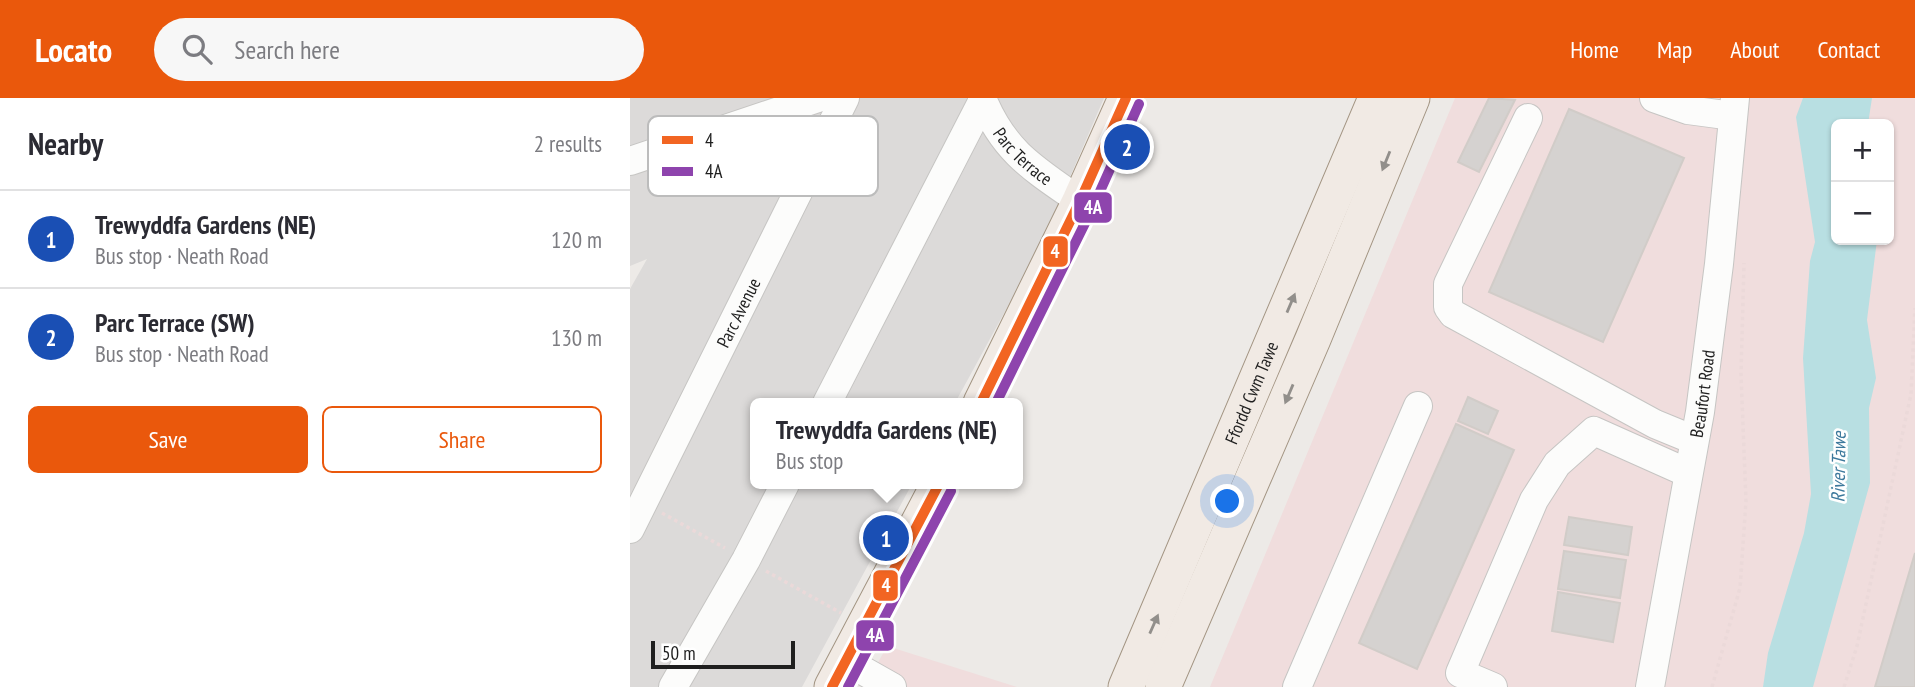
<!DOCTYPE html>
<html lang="en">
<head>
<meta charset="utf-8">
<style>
	:root { --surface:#fff; --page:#f7f7f7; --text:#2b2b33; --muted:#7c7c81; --line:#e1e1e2; --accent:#ea580c }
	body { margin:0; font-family:"PT Sans Narrow",sans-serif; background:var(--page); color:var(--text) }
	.controls { position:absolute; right:21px; top:21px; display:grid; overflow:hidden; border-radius:10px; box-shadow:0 2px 5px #0004 }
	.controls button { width:63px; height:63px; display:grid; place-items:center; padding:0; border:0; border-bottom:2px solid var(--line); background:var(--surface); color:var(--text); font:35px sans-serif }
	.scale { position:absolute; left:21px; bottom:18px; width:144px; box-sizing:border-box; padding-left:7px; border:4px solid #1f1f1f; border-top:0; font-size:19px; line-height:24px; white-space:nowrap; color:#1f1f1f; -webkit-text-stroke:5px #fff; paint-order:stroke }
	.you { position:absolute; left:598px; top:404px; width:24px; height:24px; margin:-18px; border:5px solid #fff; border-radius:50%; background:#1a73e8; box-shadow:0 0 0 10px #1a73e833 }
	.badge { display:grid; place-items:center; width:46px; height:46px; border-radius:50%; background:var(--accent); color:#fff; font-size:23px; font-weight:700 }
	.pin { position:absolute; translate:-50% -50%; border:4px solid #fff; box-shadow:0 2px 7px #0006 }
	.popup { position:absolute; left:120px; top:300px; width:273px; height:91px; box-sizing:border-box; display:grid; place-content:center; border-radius:10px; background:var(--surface); filter:drop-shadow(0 2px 5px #0005); font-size:23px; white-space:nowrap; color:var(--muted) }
	.popup b { font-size:26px; color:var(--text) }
	.popup::after { content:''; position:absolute; left:50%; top:100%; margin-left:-14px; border:14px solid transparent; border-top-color:var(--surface) }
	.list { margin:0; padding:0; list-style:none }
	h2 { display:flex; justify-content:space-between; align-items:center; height:91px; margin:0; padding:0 28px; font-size:30px }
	h2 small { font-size:23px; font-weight:400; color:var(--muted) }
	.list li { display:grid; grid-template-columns:46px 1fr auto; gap:21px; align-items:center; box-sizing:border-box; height:98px; padding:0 28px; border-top:2px solid var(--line) }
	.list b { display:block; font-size:26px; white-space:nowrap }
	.list p { margin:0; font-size:23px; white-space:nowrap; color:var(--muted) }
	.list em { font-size:23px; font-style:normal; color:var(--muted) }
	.actions { display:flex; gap:14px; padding:21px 28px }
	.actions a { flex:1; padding:16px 0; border:2px solid var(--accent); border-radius:10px; text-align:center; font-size:24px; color:var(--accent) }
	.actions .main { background:var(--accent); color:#fff }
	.icon { flex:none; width:38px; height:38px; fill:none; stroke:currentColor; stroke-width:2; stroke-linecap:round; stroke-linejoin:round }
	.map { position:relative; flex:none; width:1285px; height:589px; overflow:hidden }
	header { display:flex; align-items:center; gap:42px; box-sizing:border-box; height:98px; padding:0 35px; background:var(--accent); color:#fff }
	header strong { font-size:33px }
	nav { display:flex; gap:38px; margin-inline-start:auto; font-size:24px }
	.search { width:490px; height:63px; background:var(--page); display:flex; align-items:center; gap:18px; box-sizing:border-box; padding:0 24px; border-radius:38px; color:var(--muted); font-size:26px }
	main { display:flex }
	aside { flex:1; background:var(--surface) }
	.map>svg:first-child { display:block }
	.residential { fill:#dcdad9 }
	.commercial { fill:#f0dddd; fill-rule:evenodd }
	.water { fill:#b8dfe2 }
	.building { fill:#d5d2d0; stroke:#d1ccc8; stroke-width:2 }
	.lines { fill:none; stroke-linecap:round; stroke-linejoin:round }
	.minor-casing { stroke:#c6c5c3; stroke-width:30 }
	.major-casing { stroke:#a39583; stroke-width:37 }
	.path { stroke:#ebd9d9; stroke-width:3.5; stroke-dasharray:3.5 3.5; stroke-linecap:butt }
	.minor { stroke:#fcfcfb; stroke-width:28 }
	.major { stroke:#f1eae4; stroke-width:35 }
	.bus-1-casing { stroke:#fff; stroke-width:16 }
	.bus-2-casing { stroke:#fff; stroke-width:16 }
	.bus-1 { stroke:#f26522; stroke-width:10 }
	.bus-2 { stroke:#8e44ad; stroke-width:10 }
	.oneway { fill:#928f8b }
	.labels { text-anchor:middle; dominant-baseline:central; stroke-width:5; stroke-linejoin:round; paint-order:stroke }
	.street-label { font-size:18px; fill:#1f1f1f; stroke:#fff }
	.water-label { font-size:19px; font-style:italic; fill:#3d799c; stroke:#fff }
	.key { fill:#fff; stroke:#bcbcbc; stroke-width:2 }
	.key-label { font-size:19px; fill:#1f1f1f }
	.line-badge { stroke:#fff; stroke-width:2.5 }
	.badge-label { font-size:19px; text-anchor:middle; font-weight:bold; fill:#fff }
</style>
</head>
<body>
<header>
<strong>Locato</strong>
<div class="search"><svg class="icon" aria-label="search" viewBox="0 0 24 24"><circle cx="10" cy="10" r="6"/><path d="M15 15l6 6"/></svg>Search here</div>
<nav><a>Home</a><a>Map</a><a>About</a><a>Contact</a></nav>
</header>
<main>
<aside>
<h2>Nearby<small>2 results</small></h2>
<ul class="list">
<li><span class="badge" style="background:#1a4fb4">1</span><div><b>Trewyddfa Gardens (NE)</b><p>Bus stop · Neath Road</p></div><em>120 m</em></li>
<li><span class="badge" style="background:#1a4fb4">2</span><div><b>Parc Terrace (SW)</b><p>Bus stop · Neath Road</p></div><em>130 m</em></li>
</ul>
<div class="actions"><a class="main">Save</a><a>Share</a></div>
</aside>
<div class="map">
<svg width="1285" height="589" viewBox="0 0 1285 589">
	<rect width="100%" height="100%" fill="#edeae7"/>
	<!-- residential -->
	<path class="residential" d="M0,0H474L409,151L325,305H125V386H282L172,589H0V191L17,161L0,168Z"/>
	<!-- commercial -->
	<g class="commercial">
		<path d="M825,0H1285V589H580ZM1206,26H1259V142H1206Z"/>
		<path d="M257,548L387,589H235Z"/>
	</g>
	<!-- water -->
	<path class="water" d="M1173,0H1242L1238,26H1206V142H1247L1237,222L1246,280L1239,310L1240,385L1183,589H1133L1138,555L1174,435L1181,396L1173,260L1180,163L1185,144L1166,19Z"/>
	<!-- building -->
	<g class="building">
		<path d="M859,0L885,2L849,74L828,64Z"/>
		<path d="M939,11L1054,60L973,244L859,194Z"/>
		<path d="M131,39L151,63L128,81L110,57Z"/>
		<path d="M838,299L868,313L858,336L828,323Z"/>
		<path d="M826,326L884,352L787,571L729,545Z"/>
		<path d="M939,419L1002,429L998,457L934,447Z"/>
		<path d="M934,453L996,462L990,500L928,491Z"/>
		<path d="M1285,455V589H1245Z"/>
		<path d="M928,494L990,505L983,544L922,533Z"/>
	</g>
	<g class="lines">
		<!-- minor casing -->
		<g class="minor-casing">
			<g id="minor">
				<path id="s1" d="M352,0C374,54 404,71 450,103"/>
				<path d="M1024,0L1058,12L1103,18"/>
				<path d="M898,20L818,186V209L823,216L1025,326L1064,342"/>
				<path d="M0,63L188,0"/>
				<path d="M197,305L353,2"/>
				<path id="s2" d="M0,431L215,0"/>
				<path d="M216,563L262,589"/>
				<path d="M43,589L116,462L155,386"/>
				<path d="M667,589L788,308"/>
				<path d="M863,589L830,575L904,402L927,366L964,333L1058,375"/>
				<path id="s3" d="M1020,589L1070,314L1089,166L1105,0"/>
			</g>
		</g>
		<!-- major casing -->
		<g class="major-casing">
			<g id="major">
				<path d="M351,305L450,103L496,0"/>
				<path d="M202,589L309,386"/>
				<path id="s4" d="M496,589L746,0"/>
				<path d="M533,589L683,241L782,0"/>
			</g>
		</g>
		<!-- path -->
		<g class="path">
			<path d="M32,415L95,450"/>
			<path d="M136,473L211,515"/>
			<path d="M1082,589L1110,490L1116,403L1111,276L1114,165"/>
			<path d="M1214,589L1227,548L1281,296L1285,210"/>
		</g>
		<!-- minor -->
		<use href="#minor" class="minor"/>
		<!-- major -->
		<use href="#major" class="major"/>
		<!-- bus-1 casing -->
		<g class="bus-1-casing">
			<g id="bus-1">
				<path d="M351,305L450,103L496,0"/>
				<path d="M202,589L309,386"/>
			</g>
		</g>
		<!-- bus-2 casing -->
		<g class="bus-2-casing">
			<g id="bus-2">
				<path d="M366,305L463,109L509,6"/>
				<path d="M218,589L321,393"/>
			</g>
		</g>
		<!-- bus-1 -->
		<use href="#bus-1" class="bus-1"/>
		<!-- bus-2 -->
		<use href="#bus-2" class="bus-2"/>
	</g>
	<!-- one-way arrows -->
	<defs><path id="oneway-solid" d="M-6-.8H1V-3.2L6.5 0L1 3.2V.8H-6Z" transform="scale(1.75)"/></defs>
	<g class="oneway">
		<use href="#oneway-solid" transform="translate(756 63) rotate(112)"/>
		<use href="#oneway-solid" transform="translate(661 205) rotate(-67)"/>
		<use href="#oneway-solid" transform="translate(659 296) rotate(113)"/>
		<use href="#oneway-solid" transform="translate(524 526) rotate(-66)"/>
	</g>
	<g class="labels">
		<!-- street labels -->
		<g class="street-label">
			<text stroke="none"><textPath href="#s1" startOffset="72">Parc Terrace</textPath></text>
			<text stroke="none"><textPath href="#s2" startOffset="242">Parc Avenue</textPath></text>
			<text stroke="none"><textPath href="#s4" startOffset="320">Ffordd Cwm Tawe</textPath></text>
			<text stroke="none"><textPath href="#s3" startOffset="298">Beaufort Road</textPath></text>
		</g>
		<!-- water labels -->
		<g class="water-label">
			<text transform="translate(1208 369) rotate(-89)">River Tawe</text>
		</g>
	</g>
	<!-- legend -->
	<rect x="18" y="18" width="230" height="80" rx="10" class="key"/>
	<rect x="32" y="38" width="31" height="8" fill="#f26522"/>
	<rect x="32" y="69" width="31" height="9" fill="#8e44ad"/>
	<g class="key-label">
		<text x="75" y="49">4</text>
		<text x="75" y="80">4A</text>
	</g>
	<g class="line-badge">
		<rect x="443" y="93" width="40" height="33" rx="7" fill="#8e44ad"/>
		<rect x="412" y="137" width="27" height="33" rx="7" fill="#f26522"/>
		<rect x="242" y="471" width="27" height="33" rx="7" fill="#f26522"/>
		<rect x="225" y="521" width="40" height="33" rx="7" fill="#8e44ad"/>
	</g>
	<g class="badge-label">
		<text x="463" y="116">4A</text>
		<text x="425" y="160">4</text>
		<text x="256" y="494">4</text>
		<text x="245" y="544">4A</text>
	</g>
</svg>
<div class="controls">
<button>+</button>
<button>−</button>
</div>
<div class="scale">50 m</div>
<div class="you"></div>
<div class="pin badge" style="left:256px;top:440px;background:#1a4fb4">1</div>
<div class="popup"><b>Trewyddfa Gardens (NE)</b>Bus stop</div>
<div class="pin badge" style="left:497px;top:49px;background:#1a4fb4">2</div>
</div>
</main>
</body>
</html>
